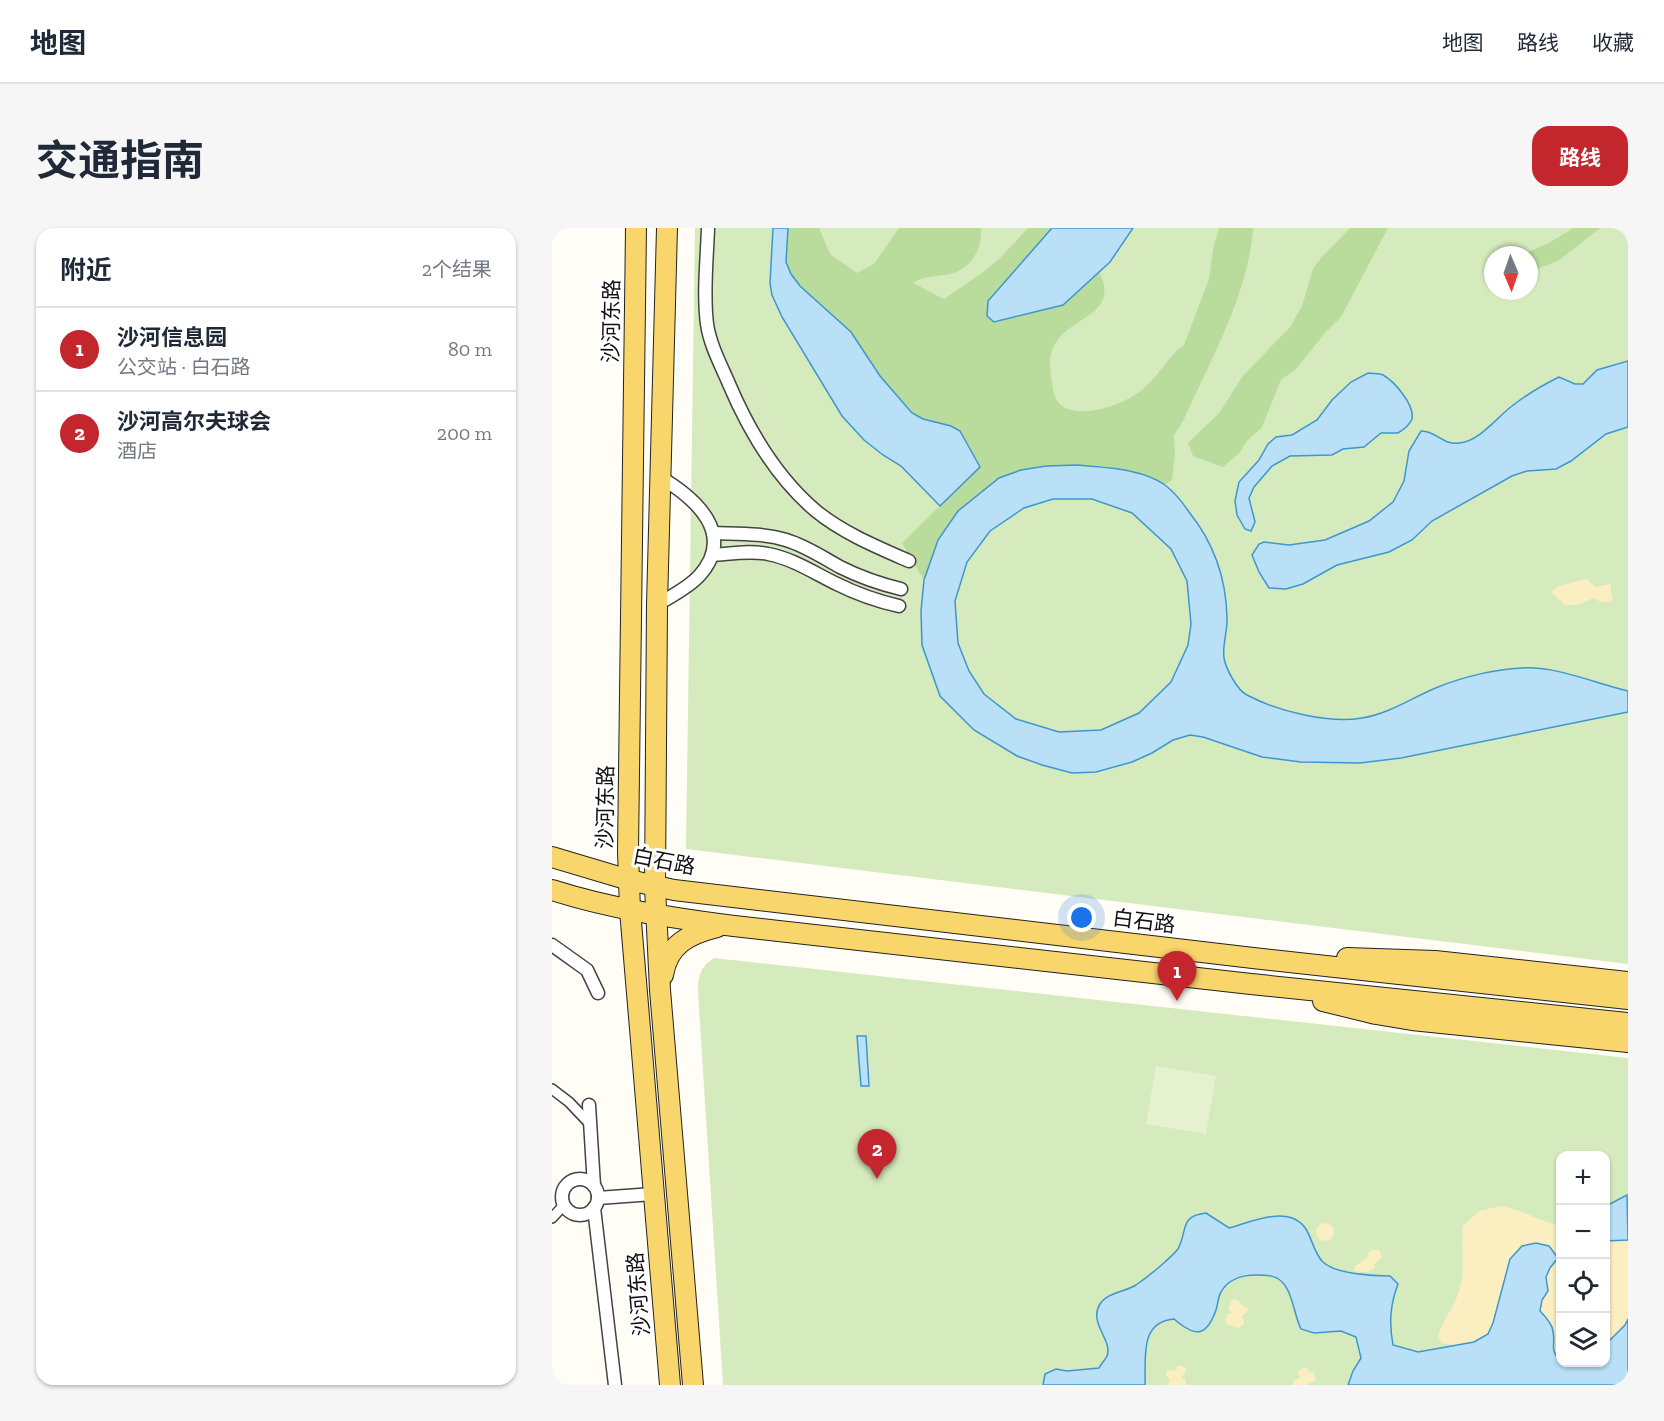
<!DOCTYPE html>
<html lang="zh">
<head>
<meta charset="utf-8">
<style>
	:root { --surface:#fff; --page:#f6f6f7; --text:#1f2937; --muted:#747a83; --line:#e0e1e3; --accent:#c4262e }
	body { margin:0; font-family:"Zilla Slab","Noto Sans SC",serif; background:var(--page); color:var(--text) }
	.controls { position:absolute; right:18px; bottom:18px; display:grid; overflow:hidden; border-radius:12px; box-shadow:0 2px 4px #0004 }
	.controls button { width:54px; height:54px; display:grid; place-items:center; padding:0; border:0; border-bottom:2px solid var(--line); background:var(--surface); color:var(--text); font:30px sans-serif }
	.compass { position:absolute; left:932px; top:18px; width:54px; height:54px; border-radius:50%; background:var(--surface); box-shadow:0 2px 4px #0004; rotate:178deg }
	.you { position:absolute; left:530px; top:690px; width:21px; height:21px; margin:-15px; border:4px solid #fff; border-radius:50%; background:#1a73e8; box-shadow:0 0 0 9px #1a73e833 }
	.badge { display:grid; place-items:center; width:39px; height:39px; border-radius:50%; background:var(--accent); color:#fff; font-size:20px; font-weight:700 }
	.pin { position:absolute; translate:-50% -50px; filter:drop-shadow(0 2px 3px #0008) }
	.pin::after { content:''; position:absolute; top:32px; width:21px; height:18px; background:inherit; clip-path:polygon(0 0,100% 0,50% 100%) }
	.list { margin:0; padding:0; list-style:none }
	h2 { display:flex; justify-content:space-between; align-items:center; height:78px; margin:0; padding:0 24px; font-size:26px }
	h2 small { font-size:20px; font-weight:400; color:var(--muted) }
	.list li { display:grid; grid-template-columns:39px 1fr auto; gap:18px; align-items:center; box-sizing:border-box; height:84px; padding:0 24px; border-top:2px solid var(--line) }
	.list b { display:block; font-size:22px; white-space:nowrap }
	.list p { margin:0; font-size:20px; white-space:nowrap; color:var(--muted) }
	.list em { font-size:20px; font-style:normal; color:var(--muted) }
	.icon { flex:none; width:33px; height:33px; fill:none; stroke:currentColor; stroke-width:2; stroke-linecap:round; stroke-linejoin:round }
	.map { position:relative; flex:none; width:1076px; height:1157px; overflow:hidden; border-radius:18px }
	header { display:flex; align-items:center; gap:36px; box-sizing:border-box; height:84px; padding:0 30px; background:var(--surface); border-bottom:2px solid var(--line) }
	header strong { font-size:28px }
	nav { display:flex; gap:33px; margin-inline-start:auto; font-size:21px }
	.intro { display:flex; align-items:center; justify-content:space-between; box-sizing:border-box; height:144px; padding:0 36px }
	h1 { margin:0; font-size:42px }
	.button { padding:15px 27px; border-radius:18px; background:var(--accent); color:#fff; font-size:21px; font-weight:700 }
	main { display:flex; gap:36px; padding:0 36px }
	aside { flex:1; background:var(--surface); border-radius:18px; box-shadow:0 2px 4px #0004 }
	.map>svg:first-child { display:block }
	.green { fill:#d5ebbd; fill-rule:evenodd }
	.forest { fill:#b9dc9c }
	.sand { fill:#fbeec1 }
	.pitch { fill:#e6f2cf }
	.water { fill:#b9e0f7; stroke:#3f96cf; stroke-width:1.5; fill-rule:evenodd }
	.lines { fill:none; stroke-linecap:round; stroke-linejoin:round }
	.pedestrian-casing { stroke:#444; stroke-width:12 }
	.minor-casing { stroke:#444; stroke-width:15 }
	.primary-casing { stroke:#222; stroke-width:22 }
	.pedestrian { stroke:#fff; stroke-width:9 }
	.minor { stroke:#fff; stroke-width:12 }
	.primary { stroke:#f9d66b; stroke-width:20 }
	.labels { text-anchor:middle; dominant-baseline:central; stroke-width:6; stroke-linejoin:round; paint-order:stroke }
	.street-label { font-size:21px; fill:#111; stroke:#fff }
</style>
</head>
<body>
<header>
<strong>地图</strong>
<nav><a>地图</a><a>路线</a><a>收藏</a></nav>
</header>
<div class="intro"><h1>交通指南</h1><a class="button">路线</a></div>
<main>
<aside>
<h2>附近<small>2个结果</small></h2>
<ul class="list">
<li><span class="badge">1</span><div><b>沙河信息园</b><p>公交站 · 白石路</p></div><em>80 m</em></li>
<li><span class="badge">2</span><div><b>沙河高尔夫球会</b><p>酒店</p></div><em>200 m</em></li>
</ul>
</aside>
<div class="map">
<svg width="1076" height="1157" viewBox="0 0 1076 1157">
	<rect width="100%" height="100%" fill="#fffdf5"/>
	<!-- green -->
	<g class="green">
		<path d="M143,0H1076V736L134,621ZM941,27H977V63H941Z"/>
		<path d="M162,730L1076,830V1157H171L146,764C146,748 148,739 162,730ZM1008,928H1054V1134H1008Z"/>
	</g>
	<!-- forest -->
	<g class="forest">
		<path d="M236,0H267L278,26L305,45L322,36L347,0H429C430,22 420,40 398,46C385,49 373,47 361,55L392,71L427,47L448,30L476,0H500L436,73L455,91L472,85L511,77L547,44C570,89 514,88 501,120C495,132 499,147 501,160C502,170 507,178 516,181C538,189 575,175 592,160C607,148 616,128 632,117L657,51L661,21L667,0H701C697,65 658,133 631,193L622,207L623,228L620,252L612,257L587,246L525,237L386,312L372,352L350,315L428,239L399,198L371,191L360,185L328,148L299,104L248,58L239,46L234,34Z"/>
		<path d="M798,0H836L789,89L772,106L745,140L729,152L710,199L694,214L688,224L671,239L641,228L636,215L668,184L690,149L738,99L750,78L761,41L768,31Z"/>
		<path d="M1021,0H1048L1006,33L977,44V27H969L997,15Z"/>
	</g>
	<!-- sand -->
	<g class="sand">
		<path d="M1035,351L1043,359L1059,356V364L1061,369L1059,374H1049L1041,370L1026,377H1013L999,364L1007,358Z"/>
		<path d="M949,978C970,981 987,994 1008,997V1133C999,1124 1002,1117 1001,1105C1000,1096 994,1089 988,1083L990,1072L996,1063L994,1049L998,1040L997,1018L984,1015L970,1018C965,1033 943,1099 935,1106C924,1117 904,1119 890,1115L886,1108C891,1091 903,1079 908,1060C913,1041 909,1018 911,998L927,983Z"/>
		<circle cx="773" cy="1004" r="9"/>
		<path d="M1064,1011L1076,1012V1091L1073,1097L1054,1116V1013Z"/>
		<path d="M820,1022H827L830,1029L822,1036L823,1040L815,1044L802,1043L803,1038L815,1030L816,1025Z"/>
		<path d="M681,1071L686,1072L690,1077L696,1080L695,1084L689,1089L692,1092V1096L686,1100L674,1096L673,1091L676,1086L680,1085L676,1080Z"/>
		<path d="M627,1137L633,1139L634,1143L629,1150L633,1151L634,1157H615L618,1153L614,1147V1144L618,1142L622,1143Z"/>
		<path d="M751,1140H755L756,1143L762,1145L764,1152L754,1157H741L742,1152L748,1150L745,1144Z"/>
	</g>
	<!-- pitch -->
	<path class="pitch" d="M604,838L664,848L654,906L594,896Z"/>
	<!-- water -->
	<g class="water">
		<path d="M221,0H236L234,34L239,46L248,58L299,104L328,148L360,185L371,191L399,198L408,203L428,239L388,278L349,238L331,227L312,212L290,188L230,89L220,67L218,55Z"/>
		<path d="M500,0H581L558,34L511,77L442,94L435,88L436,73Z"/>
		<path d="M1076,133V199L1054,206L1019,233L1004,241L975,243L960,248L880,293L860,312L837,324L785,337L751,356L734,361L717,360L707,344L700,327L707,316L712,314L737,317L773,312L817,293L841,274L852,253L857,223L869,203C883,202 892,218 907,215C928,213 944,190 960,178C974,167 991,157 1007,149L1023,156H1031L1045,142Z"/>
		<path d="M816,145C820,146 827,145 831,147C842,153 863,177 860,191C858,196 851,202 846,205H829L812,219L791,221L780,227L738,228L720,238L702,259L697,270L703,294L699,303L693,301L685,287L683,273L687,254L707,232L716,216L724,209L740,207L765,192L780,172L799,154Z"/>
		<path d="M525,237C553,240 589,240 613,257C622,264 631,275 637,284C662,315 674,349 675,389C676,402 670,417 672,430C674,441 685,462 695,467C725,483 777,496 810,490C837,486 861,469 886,459C911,449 943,441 970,440C1005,438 1042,455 1076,463V484L849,530L808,535L749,534L710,529L651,509L638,507L621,512L600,525L580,534L544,544L520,545L490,537L465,528L422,502L388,468L370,417L369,383L372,352L386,312L406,283L447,250L469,242L494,238ZM501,271H540L580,285L619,321L635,353L639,396L636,417L619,454L587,485L549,502L507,504L464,491L432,466L417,443L406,415L403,373L415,334L438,303L472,280Z"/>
		<path d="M305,808H314L317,858H309Z"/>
		<path d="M1075,967L1076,1012L1054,1013V978Z"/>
		<path d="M654,985L677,1000C699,994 737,976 754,1001C760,1011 763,1027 771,1034C783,1046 822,1048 838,1048L846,1056C838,1077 837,1095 841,1117L866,1124L922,1114L936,1106L941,1095L958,1031L970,1018L984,1015L997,1018L1006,1030L998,1040L994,1049L996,1063L990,1072L988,1083C993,1088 1000,1095 1001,1103C1004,1120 997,1118 1008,1134L1022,1137L1026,1135L1054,1134V1116L1073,1097L1076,1091V1157H796L801,1143L809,1130L804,1109L789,1103L762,1105L749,1101C742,1087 741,1065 730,1054C724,1047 713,1047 704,1047C691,1047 676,1051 669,1064C666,1069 666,1076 664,1082C654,1110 643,1109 622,1091C587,1094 594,1130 593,1157H491L493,1146L504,1141L515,1143L547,1140C549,1136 553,1132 555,1128C561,1112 536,1095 548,1076C556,1064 573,1064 584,1057C594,1050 604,1042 613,1034C617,1030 623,1025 626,1021C636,1002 627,988 654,985Z"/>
	</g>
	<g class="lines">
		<!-- pedestrian casing -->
		<g class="pedestrian-casing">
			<g id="pedestrian">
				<path d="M0,861L17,874L37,895"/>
				<path d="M0,990L12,977"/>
			</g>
		</g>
		<!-- minor casing -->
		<g class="minor-casing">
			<g id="minor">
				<path d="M156,0C155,31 151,65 155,96C158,117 169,137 177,156C197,203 225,250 264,283C291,305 325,319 357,333"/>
				<path d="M161,305C185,306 211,305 234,312C254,318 270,329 288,339C308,349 328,356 349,361"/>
				<path d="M160,327C178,326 198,322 216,326C242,331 262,345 285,356C305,366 325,373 347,378"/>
				<path d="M105,377C119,368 136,360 147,348C185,306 143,270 108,249"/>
				<path d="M0,717L35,742L46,765"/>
				<path d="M37,877L42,958"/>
				<circle cx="28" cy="969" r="18"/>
				<path d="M46,970L101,966"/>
				<path d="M42,980L63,1157"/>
			</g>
		</g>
		<!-- primary casing -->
		<g class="primary-casing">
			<g id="primary">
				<path d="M84,0L76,623L78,682L118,1157"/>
				<path d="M115,0L105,377L103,659L108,762L141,1157"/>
				<path d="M0,629L77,652L122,662L701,730L1076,771"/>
				<path d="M0,662C60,681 120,690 182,698L699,756L1076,795"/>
				<path d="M795,730L883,733L1076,754"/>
				<path d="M111,747C116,716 137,706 165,699"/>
				<path d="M771,773L824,786L860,792L1076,814"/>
			</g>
		</g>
		<!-- pedestrian -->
		<use href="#pedestrian" class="pedestrian"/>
		<!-- minor -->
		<use href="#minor" class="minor"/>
		<!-- primary -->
		<use href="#primary" class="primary"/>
	</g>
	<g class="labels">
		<!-- street labels -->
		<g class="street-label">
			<text transform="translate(59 93) rotate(-89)">沙河东路</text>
			<text transform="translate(53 579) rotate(-89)">沙河东路</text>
			<text transform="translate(112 633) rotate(11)">白石路</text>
			<text transform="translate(592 693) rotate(7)">白石路</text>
			<text transform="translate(86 1066) rotate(-95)">沙河东路</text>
		</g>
	</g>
</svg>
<div class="controls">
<button>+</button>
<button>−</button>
<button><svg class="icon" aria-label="locate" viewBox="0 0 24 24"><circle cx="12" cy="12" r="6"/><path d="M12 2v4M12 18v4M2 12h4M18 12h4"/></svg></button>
<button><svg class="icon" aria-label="layers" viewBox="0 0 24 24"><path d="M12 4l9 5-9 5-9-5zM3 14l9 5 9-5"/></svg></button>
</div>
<svg class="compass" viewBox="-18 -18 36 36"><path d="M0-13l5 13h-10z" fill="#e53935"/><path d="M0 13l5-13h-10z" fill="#747a83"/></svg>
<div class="you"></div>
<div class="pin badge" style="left:625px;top:773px">1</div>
<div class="pin badge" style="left:325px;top:951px">2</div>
</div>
</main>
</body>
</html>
